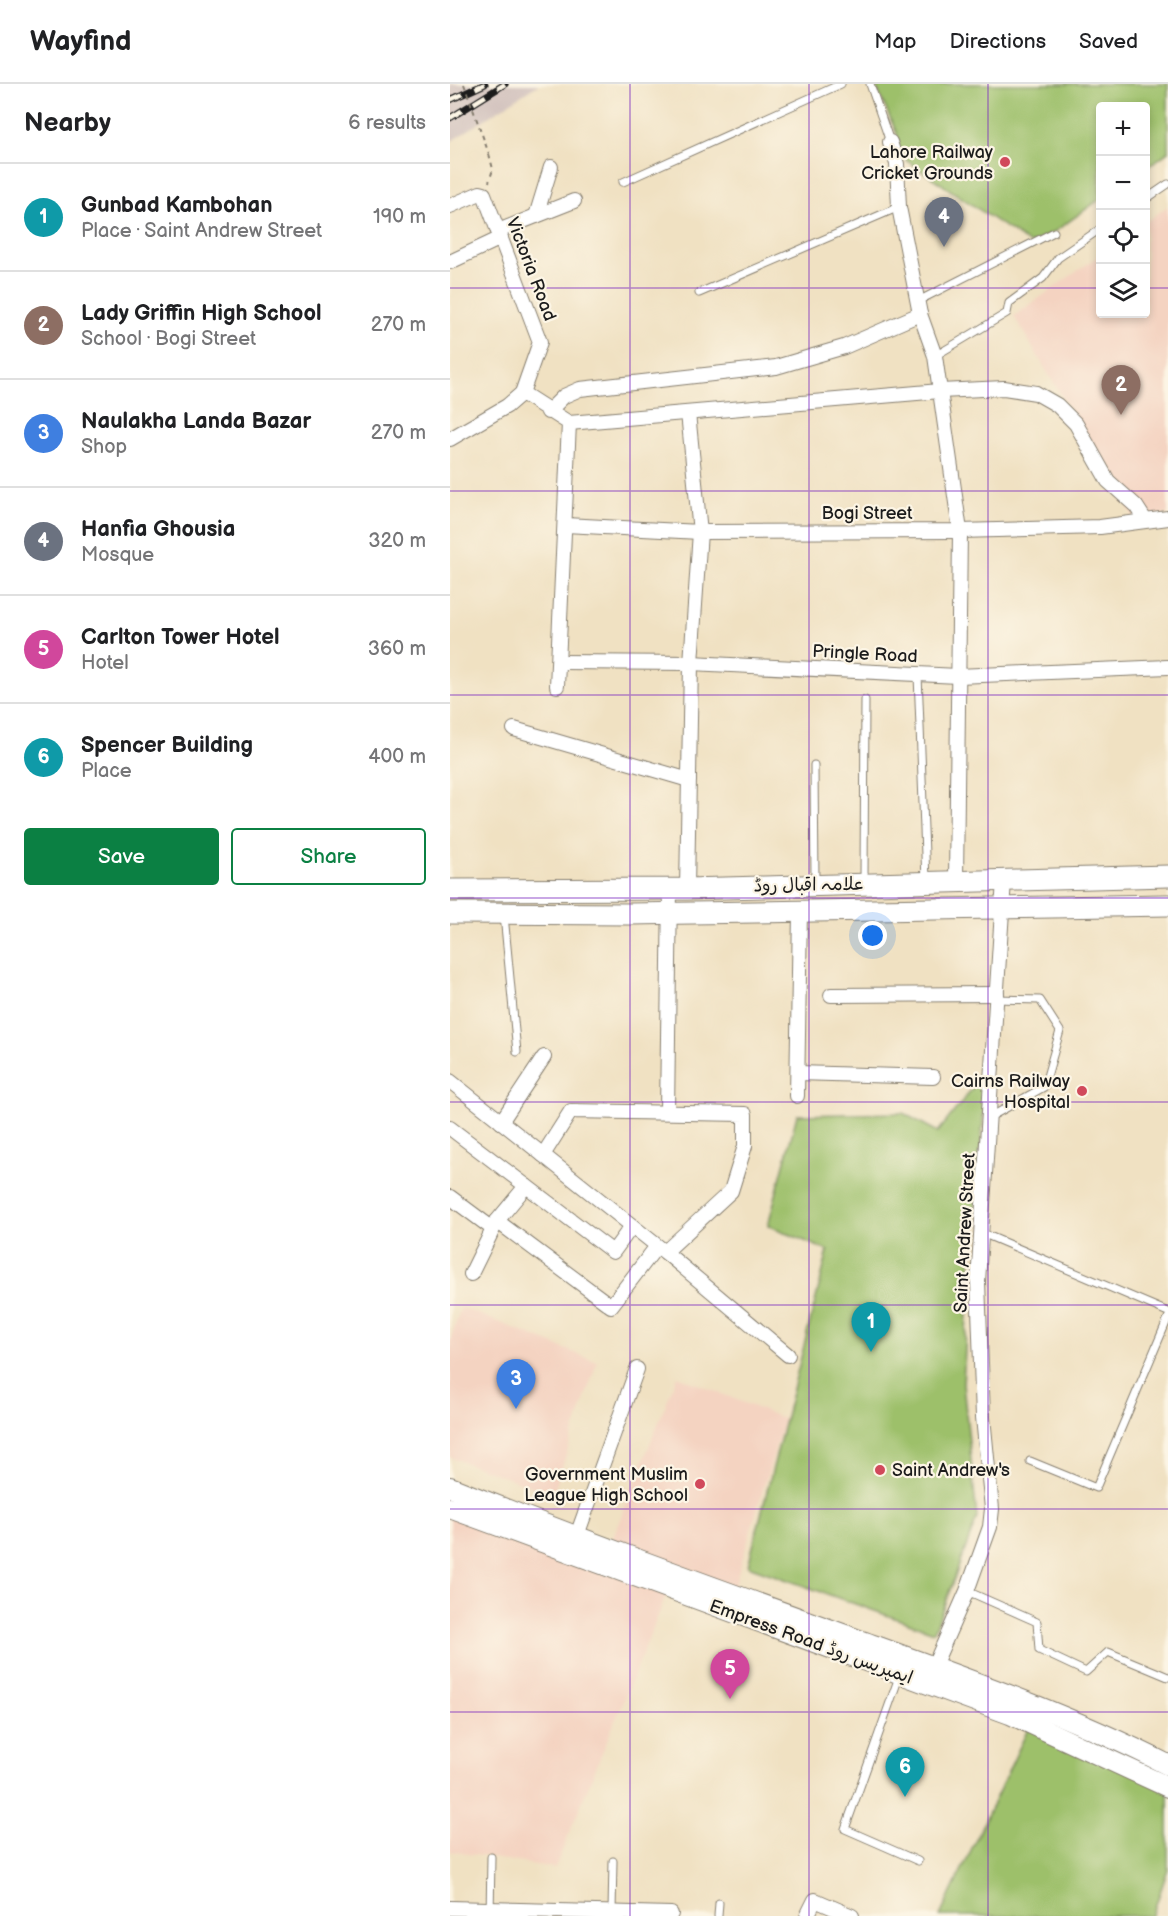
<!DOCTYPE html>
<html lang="en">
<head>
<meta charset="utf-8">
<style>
	:root { --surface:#fff; --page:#f6f6f6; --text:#202124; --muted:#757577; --line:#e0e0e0; --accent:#0b8043 }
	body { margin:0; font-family:"Balsamiq Sans","Playpen Sans Arabic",sans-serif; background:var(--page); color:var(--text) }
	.controls { position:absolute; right:18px; top:18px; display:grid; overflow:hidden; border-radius:6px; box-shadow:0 3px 9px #0003 }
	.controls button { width:54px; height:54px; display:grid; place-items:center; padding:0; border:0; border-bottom:2px solid var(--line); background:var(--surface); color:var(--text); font:30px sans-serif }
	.you { position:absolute; left:423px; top:852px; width:21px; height:21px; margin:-15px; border:4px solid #fff; border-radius:50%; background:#1a73e8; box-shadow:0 0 0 9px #1a73e833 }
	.badge { display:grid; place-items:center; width:39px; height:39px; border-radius:50%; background:var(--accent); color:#fff; font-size:20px; font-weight:700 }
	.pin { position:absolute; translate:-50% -50px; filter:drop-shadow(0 2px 3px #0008) }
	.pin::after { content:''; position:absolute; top:32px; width:21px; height:18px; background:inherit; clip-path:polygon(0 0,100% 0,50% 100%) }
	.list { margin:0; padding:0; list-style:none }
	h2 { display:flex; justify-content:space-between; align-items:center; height:78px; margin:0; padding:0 24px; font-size:26px }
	h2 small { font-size:20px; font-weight:400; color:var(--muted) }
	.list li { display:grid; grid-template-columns:39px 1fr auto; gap:18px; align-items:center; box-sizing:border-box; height:108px; padding:0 24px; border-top:2px solid var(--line) }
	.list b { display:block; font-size:22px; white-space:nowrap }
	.list p { margin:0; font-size:20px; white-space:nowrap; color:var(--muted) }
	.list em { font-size:20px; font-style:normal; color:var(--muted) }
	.actions { display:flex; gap:12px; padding:18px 24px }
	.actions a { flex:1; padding:14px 0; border:2px solid var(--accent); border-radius:6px; text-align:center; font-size:21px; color:var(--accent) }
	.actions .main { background:var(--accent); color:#fff }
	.icon { flex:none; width:33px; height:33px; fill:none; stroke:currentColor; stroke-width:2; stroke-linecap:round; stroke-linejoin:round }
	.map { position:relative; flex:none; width:718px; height:1832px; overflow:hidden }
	header { display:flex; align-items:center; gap:36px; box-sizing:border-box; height:84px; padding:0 30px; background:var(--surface); border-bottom:2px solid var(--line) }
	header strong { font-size:28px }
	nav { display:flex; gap:33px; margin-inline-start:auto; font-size:21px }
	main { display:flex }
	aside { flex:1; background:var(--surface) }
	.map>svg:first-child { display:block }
	.built { fill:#f4d3c1 }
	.industrial { fill:#d0c0bc }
	.green { fill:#9dc06a; stroke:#5c6e43; stroke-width:1.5 }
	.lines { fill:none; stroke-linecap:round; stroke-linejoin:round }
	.service-casing { stroke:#867e6f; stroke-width:9 }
	.minor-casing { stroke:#867e6f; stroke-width:16 }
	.secondary-casing { stroke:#867e6f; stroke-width:22 }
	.primary-casing { stroke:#867e6f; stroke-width:23 }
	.path { stroke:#867e6f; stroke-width:2; stroke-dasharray:4.5 4.5; stroke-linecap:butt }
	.service { stroke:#fff; stroke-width:7 }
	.minor { stroke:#fff; stroke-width:14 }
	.secondary { stroke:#fff; stroke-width:20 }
	.primary { stroke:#fff; stroke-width:21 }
	.rail-casing { stroke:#1c1c1c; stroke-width:7 }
	.rail { stroke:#fcf5e5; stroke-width:4.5; stroke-dasharray:14; stroke-linecap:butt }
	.path-bridge { stroke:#867e6f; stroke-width:2; stroke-dasharray:4.5 4.5; stroke-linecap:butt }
	.grid { fill:none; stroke:#7b2cbf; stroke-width:1.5; stroke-opacity:0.55 }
	.poi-dot { fill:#d1495b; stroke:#fcf5e5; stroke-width:2 }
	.labels { text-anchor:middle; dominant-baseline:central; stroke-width:4.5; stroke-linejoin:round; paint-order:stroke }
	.poi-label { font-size:18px; fill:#1c1c1c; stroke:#fcf5e5; text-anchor:end }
	.street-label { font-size:18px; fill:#1c1c1c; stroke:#fcf5e5 }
</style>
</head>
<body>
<header>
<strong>Wayfind</strong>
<nav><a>Map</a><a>Directions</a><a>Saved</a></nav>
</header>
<main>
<aside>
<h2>Nearby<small>6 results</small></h2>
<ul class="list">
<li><span class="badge" style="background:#0f9aa8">1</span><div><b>Gunbad Kambohan</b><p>Place · Saint Andrew Street</p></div><em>190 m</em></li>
<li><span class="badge" style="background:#8d6e63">2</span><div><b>Lady Griffin High School</b><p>School · Bogi Street</p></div><em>270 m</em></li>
<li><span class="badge" style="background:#3f7fe0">3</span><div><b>Naulakha Landa Bazar</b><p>Shop</p></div><em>270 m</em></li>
<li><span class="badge" style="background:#6b7280">4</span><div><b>Hanfia Ghousia</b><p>Mosque</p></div><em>320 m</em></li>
<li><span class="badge" style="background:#d1479c">5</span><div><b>Carlton Tower Hotel</b><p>Hotel</p></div><em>360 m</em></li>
<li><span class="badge" style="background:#0f9aa8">6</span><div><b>Spencer Building</b><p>Place</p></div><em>400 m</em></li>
</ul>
<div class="actions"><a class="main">Save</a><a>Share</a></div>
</aside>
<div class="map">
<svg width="718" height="1832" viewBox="0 0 718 1832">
	<rect width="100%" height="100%" fill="#fcf5e5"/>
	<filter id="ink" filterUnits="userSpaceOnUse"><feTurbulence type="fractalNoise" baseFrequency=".0167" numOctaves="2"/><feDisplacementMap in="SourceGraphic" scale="12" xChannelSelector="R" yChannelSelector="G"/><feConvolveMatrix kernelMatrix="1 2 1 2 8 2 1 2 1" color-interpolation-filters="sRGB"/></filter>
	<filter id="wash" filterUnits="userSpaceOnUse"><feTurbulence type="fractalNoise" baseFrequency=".008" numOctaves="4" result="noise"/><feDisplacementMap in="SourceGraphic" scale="24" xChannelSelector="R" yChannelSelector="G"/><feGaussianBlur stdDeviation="1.35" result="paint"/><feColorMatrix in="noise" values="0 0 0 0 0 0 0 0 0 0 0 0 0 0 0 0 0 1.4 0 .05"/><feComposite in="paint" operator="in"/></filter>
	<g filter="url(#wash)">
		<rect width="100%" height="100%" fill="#f0e1c2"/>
		<!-- built -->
		<g class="built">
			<path d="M718,122V430L684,434L564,232L650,171V230H696V138Z"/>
			<path d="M11,1223L147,1278L103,1410L0,1373V1257Z"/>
			<path d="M227,1292L334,1335L282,1510L225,1490L105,1784L0,1767V1402L159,1463Z"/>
		</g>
		<!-- industrial -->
		<path class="industrial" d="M0,0H89L0,58Z"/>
		<!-- green -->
		<g class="green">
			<path d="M425,0H718V68L696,84V22H650V115L604,148L580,160L450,72L447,50Z"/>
			<path d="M525,1001L536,1002L519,1197L513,1300L527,1434L484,1548L298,1482L378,1167L318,1141L347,1031L453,1029L488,1048Z"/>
			<path d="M580,1641L718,1694V1785L702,1832H490Z"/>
		</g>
	</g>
	<g filter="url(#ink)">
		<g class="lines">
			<!-- service casing -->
			<g class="service-casing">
				<g id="service">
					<path d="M420,0L440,58"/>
					<path d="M173,98L391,0"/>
					<path d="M696,115L718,100"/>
					<path d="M249,209L449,123"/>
					<path d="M468,217L604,148"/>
					<path d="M485,272L557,229L559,219L593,194L608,174L650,145"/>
					<path d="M468,591L476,796"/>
					<path d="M364,681L365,798"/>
					<path d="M414,796L415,616"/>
					<path d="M54,831L67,968"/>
					<path d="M540,1033L594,1003L610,947L590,916L547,915"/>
					<path d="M532,1149L718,1228"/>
					<path d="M580,1377L646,1404L718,1234"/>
					<path d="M517,1507L587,1538L589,1566L636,1588L658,1568L718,1593"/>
					<path d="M449,1593L395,1745L468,1777"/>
					<path d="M162,1828L163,1777"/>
					<path d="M40,1832L41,1773"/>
					<path d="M268,1832L269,1819"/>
				</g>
			</g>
			<!-- minor casing -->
			<g class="minor-casing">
				<g id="minor">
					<path d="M440,58L447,80L449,123L470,230L485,272L510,447L506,797"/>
					<path d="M0,122L30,109L34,110L90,258L72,309"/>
					<path d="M86,132L101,83"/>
					<path d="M48,147L124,117"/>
					<path d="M0,178L51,154"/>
					<path d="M98,328L114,312L130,305L326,283L394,263L470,230"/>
					<path d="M119,339L490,307L554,304L586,309L607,321L626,340L658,397L686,422L695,436"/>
					<path d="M0,355L57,322L72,309L119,339L107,602"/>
					<path d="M115,441L250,448L510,447L650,443L718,434"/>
					<path d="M110,578L241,579L508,592L718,583"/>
					<path d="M64,645L239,696"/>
					<path d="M237,805L241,579L250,448L238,329"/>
					<path d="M381,911L547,910"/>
					<path d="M348,989L483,993"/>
					<path d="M0,997L215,1168L338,1271"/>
					<path d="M347,1012L350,827"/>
					<path d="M217,1028L220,805"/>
					<path d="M51,1038L94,973"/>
					<path d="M0,1044L163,1168L182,1142"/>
					<path d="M93,1071L121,1027L295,1030V1062L281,1107L215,1168"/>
					<path d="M0,1113L43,1145"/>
					<path d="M47,1137L161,1222L207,1162"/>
					<path d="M21,1190L47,1137L76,1102"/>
					<path d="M126,1454L187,1285"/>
					<path d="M480,1591L517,1507L540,1443L542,1425L533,1333L528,1198L554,796"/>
					<path d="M0,1824L221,1830"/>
					<path d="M357,1832L365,1816L402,1832"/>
				</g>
			</g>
			<!-- secondary casing -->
			<g class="secondary-casing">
				<g id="secondary">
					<path d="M0,1403C136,1458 274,1507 412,1557C515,1594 620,1631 718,1681"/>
					<path d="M0,1424L560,1630L718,1703"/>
				</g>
			</g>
			<!-- primary casing -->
			<g class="primary-casing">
				<g id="primary">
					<path d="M0,806L237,805L718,792"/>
					<path d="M0,829L180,830L718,821"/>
				</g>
			</g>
			<!-- path -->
			<path class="path" d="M39,70L43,85L39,98"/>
			<!-- service -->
			<use href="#service" class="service"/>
			<!-- minor -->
			<use href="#minor" class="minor"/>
			<!-- secondary -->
			<use href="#secondary" class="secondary"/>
			<!-- primary -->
			<use href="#primary" class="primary"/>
			<!-- rail casing -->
			<g class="rail-casing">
				<g id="rail">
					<path d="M0,16L35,0"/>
					<path d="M0,34L55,0"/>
				</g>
			</g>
			<!-- rail -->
			<use href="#rail" class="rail"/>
			<!-- path-bridge -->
			<path class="path-bridge" d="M14,0L39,70"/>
		</g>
	</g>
	<!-- grid -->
	<path class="grid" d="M180,0V1832M359,0V1832M538,0V1832M0,204H650M696,204H718M0,407H718M0,611H718M0,814H718M0,1018H718M0,1221H718M0,1425H718M0,1628H718"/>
	<!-- markers -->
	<g class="poi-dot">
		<circle cx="555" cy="78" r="6"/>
		<circle cx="632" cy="1007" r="6"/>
		<circle cx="430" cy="1386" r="6"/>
		<circle cx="250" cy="1400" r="6"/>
	</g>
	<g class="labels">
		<!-- poi labels -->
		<g class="poi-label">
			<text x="543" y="68">Lahore Railway<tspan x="543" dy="21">Cricket Grounds</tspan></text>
			<text x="620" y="997">Cairns Railway<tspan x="620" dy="21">Hospital</tspan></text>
			<text x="442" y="1386" text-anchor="start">Saint Andrew's</text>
			<text x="238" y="1390">Government Muslim<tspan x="238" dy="21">League High School</tspan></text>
		</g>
		<!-- street labels -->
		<g class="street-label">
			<text transform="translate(81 185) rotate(69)">Victoria Road</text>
			<text x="417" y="429">Bogi Street</text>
			<text transform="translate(415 570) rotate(3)">Pringle Road</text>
			<text transform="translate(359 801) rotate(-1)">علامہ اقبال روڈ</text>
			<text transform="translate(515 1149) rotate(-87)">Saint Andrew Street</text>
			<text transform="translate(361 1558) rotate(20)">Empress Road ایمپریس روڈ</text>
		</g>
	</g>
</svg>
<div class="controls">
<button>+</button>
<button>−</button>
<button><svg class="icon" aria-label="locate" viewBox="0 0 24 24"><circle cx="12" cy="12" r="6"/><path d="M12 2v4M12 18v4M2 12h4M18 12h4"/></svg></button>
<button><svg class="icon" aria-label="layers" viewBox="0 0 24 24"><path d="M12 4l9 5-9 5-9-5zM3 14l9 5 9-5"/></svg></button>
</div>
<div class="you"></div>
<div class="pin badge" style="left:421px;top:1268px;background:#0f9aa8">1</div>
<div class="pin badge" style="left:671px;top:331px;background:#8d6e63">2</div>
<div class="pin badge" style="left:66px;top:1325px;background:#3f7fe0">3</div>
<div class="pin badge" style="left:494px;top:163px;background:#6b7280">4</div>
<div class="pin badge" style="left:280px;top:1615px;background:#d1479c">5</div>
<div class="pin badge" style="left:455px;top:1713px;background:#0f9aa8">6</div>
</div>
</main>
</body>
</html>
